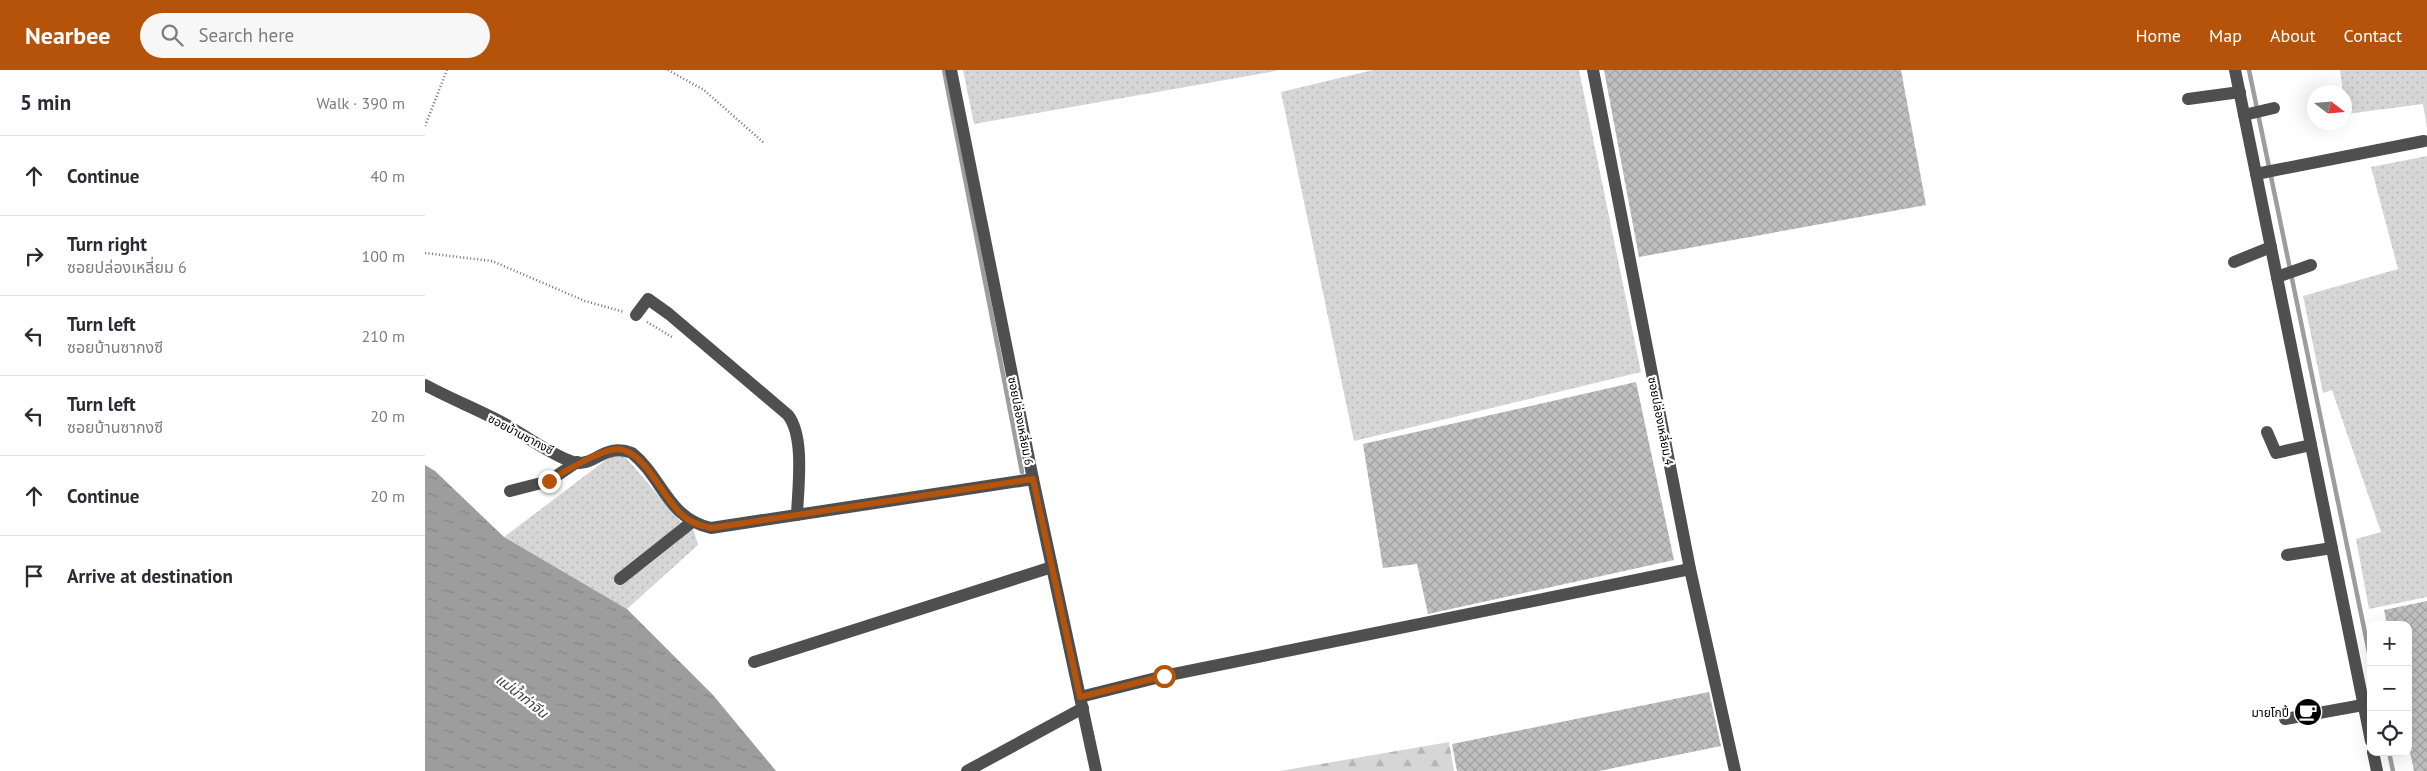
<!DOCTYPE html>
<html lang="en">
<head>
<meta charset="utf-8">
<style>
	:root { --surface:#fff; --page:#f7f7f7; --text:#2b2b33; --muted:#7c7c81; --line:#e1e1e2; --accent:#b45309 }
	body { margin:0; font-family:"PT Sans","Noto Sans Thai",sans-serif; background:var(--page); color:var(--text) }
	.controls { position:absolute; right:15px; bottom:15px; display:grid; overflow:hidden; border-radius:10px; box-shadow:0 5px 20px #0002 }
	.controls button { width:45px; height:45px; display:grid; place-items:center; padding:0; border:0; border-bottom:1px solid var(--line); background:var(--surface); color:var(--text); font:25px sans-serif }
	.compass { position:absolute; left:1882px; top:15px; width:45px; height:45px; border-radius:50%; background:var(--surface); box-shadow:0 5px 20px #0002; rotate:106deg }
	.stop { position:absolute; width:15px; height:15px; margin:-11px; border:4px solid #b45309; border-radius:50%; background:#fff }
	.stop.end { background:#b45309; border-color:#fff; box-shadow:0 1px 5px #0008 }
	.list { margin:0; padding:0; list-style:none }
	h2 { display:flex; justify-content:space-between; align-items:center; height:65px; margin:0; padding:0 20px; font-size:21px }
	h2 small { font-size:16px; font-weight:400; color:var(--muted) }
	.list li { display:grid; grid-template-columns:32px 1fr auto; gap:15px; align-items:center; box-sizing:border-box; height:80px; padding:0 20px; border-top:1px solid var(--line) }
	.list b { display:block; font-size:19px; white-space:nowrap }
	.list p { margin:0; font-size:16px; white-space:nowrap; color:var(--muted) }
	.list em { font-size:16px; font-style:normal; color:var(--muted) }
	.icon { flex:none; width:28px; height:28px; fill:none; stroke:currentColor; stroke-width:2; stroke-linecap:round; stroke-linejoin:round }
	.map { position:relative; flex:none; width:2002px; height:701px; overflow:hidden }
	header { display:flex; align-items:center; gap:30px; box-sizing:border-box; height:70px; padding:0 25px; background:var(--accent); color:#fff }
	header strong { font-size:24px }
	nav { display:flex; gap:28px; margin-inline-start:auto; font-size:18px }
	.search { width:350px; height:45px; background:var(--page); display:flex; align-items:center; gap:12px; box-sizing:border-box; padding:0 18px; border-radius:28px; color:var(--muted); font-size:19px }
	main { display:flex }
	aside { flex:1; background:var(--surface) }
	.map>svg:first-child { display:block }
	.grass { fill:url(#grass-dots) }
	.forest { fill:url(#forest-firs) }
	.water { fill:url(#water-ripples) }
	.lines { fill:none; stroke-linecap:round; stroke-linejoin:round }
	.stream { stroke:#9d9d9d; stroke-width:4.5 }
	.building { fill:url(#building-cross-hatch) }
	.path { stroke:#717171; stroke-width:2.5; stroke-dasharray:1 2.5; stroke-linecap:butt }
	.minor { stroke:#4f4f4f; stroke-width:12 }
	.route { stroke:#b45309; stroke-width:6 }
	.labels { text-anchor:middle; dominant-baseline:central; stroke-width:4.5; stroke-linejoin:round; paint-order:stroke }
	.street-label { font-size:12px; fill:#000; stroke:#fff }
	.poi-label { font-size:12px; fill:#000; stroke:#fff; text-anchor:end }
	.water-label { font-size:14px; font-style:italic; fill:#3e3e3e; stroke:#fff }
</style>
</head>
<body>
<header>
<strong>Nearbee</strong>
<div class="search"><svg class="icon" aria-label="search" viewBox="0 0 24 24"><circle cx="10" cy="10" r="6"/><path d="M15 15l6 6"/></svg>Search here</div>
<nav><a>Home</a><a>Map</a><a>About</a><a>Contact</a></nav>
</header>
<main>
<aside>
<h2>5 min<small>Walk · 390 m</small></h2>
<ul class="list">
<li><svg class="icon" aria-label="ahead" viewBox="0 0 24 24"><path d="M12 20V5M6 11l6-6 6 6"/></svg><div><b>Continue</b></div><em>40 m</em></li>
<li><svg class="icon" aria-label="right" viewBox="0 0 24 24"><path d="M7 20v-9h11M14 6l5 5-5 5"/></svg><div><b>Turn right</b><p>ซอยปล่องเหลี่ยม 6</p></div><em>100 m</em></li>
<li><svg class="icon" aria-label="left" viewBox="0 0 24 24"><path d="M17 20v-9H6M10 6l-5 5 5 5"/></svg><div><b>Turn left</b><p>ซอยบ้านซากงซี</p></div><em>210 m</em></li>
<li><svg class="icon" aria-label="left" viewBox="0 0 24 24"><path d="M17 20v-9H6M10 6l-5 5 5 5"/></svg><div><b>Turn left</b><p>ซอยบ้านซากงซี</p></div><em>20 m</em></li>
<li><svg class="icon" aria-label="ahead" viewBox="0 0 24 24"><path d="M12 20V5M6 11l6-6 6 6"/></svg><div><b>Continue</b></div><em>20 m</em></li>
<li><svg class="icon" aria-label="arrive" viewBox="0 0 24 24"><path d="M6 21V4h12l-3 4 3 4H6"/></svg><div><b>Arrive at destination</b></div></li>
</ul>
</aside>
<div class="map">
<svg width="2002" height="701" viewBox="0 0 2002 701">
	<defs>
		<pattern id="grass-dots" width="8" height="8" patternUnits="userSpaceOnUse" patternTransform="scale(1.25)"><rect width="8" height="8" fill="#d6d6d6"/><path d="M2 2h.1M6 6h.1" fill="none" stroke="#b6b6b6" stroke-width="1.8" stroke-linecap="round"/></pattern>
		<pattern id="forest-firs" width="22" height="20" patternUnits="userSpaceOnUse" patternTransform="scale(1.25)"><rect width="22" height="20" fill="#d6d6d6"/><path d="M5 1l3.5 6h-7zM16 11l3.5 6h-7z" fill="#b6b6b6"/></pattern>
		<pattern id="water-ripples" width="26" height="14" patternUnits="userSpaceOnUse" patternTransform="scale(1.25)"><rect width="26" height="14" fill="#9d9d9d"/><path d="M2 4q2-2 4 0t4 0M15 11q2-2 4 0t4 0" fill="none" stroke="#858585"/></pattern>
		<pattern id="building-cross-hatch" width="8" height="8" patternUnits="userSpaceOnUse" patternTransform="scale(1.25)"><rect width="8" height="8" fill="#bfbfbf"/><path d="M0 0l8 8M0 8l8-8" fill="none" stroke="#a2a2a2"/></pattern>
	</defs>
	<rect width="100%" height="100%" fill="#fff"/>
	<!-- grass -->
	<g class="grass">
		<path d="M538,0H851V1L549,54Z"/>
		<path d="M948,0H1154L1216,302L929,371L856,22Z"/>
		<path d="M1915,0H2002V58L1998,34L1921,44Z"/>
		<path d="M2002,86V527L1944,539L1931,469L1956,462L1907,320L1898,323L1878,226L1973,199L1946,97Z"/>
		<path d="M198,384L256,452L269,461L273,475L202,539L79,467L186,386Z"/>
	</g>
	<!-- forest -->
	<path class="forest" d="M1024,672L1029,701H855Z"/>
	<!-- water -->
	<path class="water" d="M0,395L10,401L79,467L202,539L288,625L351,701H0Z"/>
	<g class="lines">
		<!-- stream -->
		<g class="stream">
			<path d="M519,0L597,402"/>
			<path d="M1824,0L1946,592"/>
			<path d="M1964,682L1968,701"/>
		</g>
	</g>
	<!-- building -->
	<g class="building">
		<path d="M1179,0H1476L1501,135L1214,187Z"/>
		<path d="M1211,312L1249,490L1003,544L992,494L958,498L938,374Z"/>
		<path d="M2002,531V701H1989L1983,672V555H1962L1959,540Z"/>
		<path d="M1284,622L1296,676L1174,701H1032L1027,674Z"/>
	</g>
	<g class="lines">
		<!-- path -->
		<g class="path">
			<path d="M243,0L279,20L339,73"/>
			<path d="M0,56L22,0"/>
			<path d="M0,183L67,191L160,231L199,242"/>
			<path d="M222,252L247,267"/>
		</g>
		<!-- minor -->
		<g class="minor">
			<path d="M526,0L608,409L671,701"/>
			<path d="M1168,0L1265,499L1310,701"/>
			<path d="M1810,0L1946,671"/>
			<path d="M1763,29L1815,22"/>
			<path d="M1819,45L1849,38"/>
			<path d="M1831,104L1999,71"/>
			<path d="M1809,192L1846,177"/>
			<path d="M1852,207L1886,195"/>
			<path d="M211,245L223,229L244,244L363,345C380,367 373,417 372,445"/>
			<path d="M0,315C26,329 54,340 80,354C99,365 128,386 148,392C169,398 179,372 207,383C238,408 242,448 286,458L608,409"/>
			<path d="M1842,362L1851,383L1886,375"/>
			<path d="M85,421L124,411L152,392"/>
			<path d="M1862,485L1907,478"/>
			<path d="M195,509L267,452"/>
			<path d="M329,592L627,497"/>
			<path d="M655,627L739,606L1265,499"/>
			<path d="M1860,649L1938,635"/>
			<path d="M1948,682L1952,701"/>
			<path d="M542,701L658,638"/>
		</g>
	</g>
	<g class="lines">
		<!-- route -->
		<path class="route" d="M124,411C138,402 177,379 193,379C222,381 239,433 261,448C269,454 276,456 286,458L608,409L655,627L739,606"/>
	</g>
	<!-- icons -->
	<defs>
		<g id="cafe-disc" transform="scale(1.4375)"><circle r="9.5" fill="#000" stroke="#fff"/><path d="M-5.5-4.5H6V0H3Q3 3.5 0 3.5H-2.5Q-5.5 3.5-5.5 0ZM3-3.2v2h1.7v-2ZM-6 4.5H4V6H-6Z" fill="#fff"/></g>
	</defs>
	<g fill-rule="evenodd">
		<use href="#cafe-disc" x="1883" y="642"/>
	</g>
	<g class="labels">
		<!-- street labels -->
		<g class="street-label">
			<text transform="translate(596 351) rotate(79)">ซอยปล่องเหลี่ยม 6</text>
			<text transform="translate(1236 351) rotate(79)">ซอยปล่องเหลี่ยม 4</text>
			<text transform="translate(96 364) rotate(28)">ซอยบ้านซากงซี</text>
		</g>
		<!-- poi labels -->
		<g class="poi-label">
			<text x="1864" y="642">มายโกปี้</text>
		</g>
		<!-- water labels -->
		<g class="water-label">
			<text transform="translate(97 626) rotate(38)">แม่น้ำท่าจีน</text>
		</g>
	</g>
</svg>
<div class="controls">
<button>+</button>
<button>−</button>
<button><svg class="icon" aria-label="locate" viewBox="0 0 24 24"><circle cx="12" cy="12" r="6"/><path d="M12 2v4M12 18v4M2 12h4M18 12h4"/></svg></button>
</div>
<svg class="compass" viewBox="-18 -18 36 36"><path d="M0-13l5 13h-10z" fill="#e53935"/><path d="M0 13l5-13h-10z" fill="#7c7c81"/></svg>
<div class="stop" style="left:739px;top:606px"></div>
<div class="stop end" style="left:124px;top:411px"></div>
</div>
</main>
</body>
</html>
